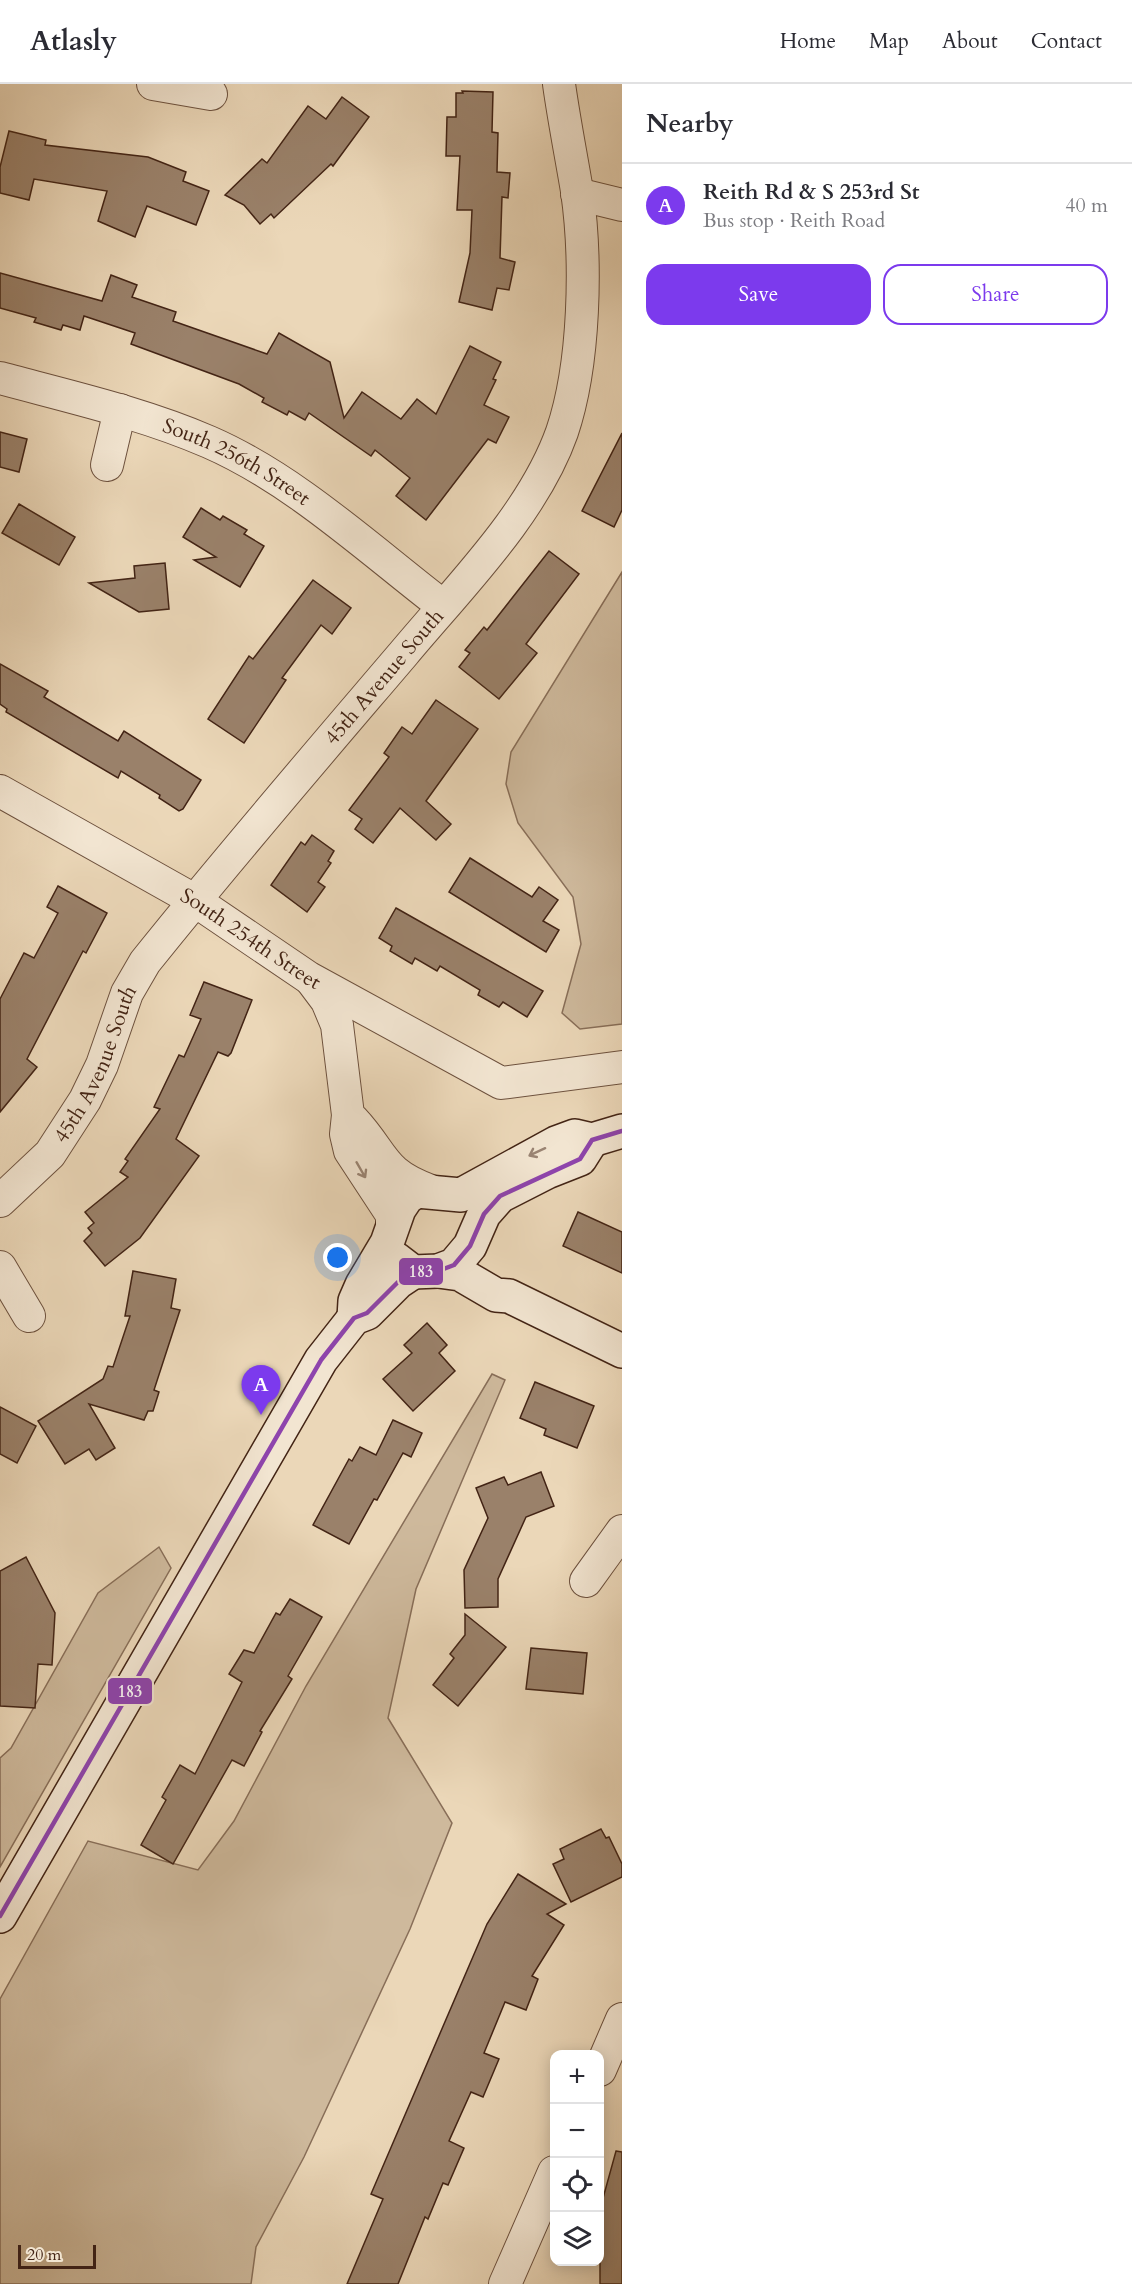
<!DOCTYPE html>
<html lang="en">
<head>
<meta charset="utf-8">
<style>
	:root { --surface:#fff; --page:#f7f7f7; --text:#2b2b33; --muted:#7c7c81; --line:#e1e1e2; --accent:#7c3aed }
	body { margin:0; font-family:Cardo,serif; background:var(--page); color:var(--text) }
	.controls { position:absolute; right:18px; bottom:18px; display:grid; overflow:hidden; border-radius:12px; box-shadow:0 3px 15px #0003 }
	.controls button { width:54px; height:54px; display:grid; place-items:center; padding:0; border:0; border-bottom:2px solid var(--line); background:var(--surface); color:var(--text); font:30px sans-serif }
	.scale { position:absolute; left:18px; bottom:15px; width:78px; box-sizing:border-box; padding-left:6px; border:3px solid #432415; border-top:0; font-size:16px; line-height:21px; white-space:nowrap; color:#432415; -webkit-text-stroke:4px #f2e5d1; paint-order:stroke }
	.you { position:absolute; left:338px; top:1174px; width:21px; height:21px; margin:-15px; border:4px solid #fff; border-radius:50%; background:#1a73e8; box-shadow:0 0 0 9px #1a73e833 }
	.badge { display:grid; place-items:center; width:39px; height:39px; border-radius:50%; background:var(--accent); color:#fff; font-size:20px; font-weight:700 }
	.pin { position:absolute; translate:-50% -50px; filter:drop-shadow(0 2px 3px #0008) }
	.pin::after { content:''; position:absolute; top:32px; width:21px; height:18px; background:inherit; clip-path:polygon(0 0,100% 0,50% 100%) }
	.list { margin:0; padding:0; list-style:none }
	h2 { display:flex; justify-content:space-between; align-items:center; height:78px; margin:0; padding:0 24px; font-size:26px }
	h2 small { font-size:20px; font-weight:400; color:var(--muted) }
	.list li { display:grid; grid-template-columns:39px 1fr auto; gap:18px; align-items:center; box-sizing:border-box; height:84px; padding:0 24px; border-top:2px solid var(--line) }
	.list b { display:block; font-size:22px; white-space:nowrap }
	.list p { margin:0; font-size:20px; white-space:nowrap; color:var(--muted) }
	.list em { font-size:20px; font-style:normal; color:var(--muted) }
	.actions { display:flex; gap:12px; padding:18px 24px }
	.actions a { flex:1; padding:14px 0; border:2px solid var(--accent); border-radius:18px; text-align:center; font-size:21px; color:var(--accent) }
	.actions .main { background:var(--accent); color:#fff }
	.icon { flex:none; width:33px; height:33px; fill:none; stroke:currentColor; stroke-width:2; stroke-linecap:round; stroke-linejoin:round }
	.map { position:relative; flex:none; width:622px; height:2200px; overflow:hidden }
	header { display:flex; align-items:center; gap:36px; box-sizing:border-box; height:84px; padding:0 30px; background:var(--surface); border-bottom:2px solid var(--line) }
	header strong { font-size:28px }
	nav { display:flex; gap:33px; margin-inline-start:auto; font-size:21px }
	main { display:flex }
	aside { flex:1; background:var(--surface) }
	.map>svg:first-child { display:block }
	.green { fill:#ceb99c; stroke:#886e58; stroke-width:1.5 }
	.building { fill:#9a816a; stroke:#432415; stroke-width:1.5 }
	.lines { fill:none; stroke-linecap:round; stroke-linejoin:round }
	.street-casing { stroke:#6d513e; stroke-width:34 }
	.secondary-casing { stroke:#432415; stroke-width:36 }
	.street { stroke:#f2e5d1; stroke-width:32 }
	.secondary { stroke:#f2e5d1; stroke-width:33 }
	.bus-1-casing { stroke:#f2e5d1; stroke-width:9 }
	.bus-1 { stroke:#8e44ad; stroke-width:4.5 }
	.oneway { stroke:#9a8473 }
	.labels { text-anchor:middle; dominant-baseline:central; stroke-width:4.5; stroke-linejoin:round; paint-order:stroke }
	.street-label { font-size:21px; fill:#432415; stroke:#f2e5d1 }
	.line-badge { stroke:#f2e5d1; stroke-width:2 }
	.badge-label { font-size:16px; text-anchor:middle; font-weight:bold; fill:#fff }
</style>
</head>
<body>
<header>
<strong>Atlasly</strong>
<nav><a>Home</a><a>Map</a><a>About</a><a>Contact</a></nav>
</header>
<main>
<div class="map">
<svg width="622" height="2200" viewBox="0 0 622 2200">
	<rect width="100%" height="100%" fill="#ebd7b8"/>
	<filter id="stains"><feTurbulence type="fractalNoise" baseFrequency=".00333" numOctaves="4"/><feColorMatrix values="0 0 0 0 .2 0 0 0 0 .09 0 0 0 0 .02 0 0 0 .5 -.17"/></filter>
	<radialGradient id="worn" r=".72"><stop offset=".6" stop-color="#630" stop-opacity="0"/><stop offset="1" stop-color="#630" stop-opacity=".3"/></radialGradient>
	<!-- green -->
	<g class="green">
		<path d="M622,488V940L580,945L562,929L581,860L573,813L518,739L506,700L511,668Z"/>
		<path d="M492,1290L505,1296L416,1505L388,1634L452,1739L410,1845L304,2073L256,2163L251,2200H0V1915L88,1757L198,1786L234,1737L306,1602Z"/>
		<path d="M159,1463L171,1484L0,1783V1674L11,1664L98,1509Z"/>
	</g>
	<!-- building -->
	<g class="building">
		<path d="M462,7L493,8L492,48L498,49L497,88L510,89L508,114L502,113L500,174L515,178L509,206L497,204L492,226L459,218L470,169L472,126H457L460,72H446L447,33H456V9H463Z"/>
		<path d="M342,13L369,33L333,82L331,80L274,134L271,130L260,140L244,121L225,111L262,75L267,79L308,22L326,35Z"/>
		<path d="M9,47L46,56L45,61L148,73L186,88L183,97L209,107L196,141L147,122L135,153L98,137L107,107L34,95L29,116L0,109V83Z"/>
		<path d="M0,189L102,217L111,191L137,201L132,213L176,228L173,237L267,270L279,249L330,278L344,334L362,308L401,335L417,315L436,330L470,262L501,278L493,295L496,296L484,321L509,333L496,359L488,355L426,436L396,412L410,394L375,366L371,372L309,329L305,336L289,327L287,331L262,318L264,314L239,300L131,260L135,249L84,232L80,246L63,241L61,246L34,238L36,234L0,224Z"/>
		<path d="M0,348L27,355L19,388L0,383Z"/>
		<path d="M622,349V426L614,443L582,427Z"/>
		<path d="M19,420L75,453L59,481L2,449Z"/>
		<path d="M201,424L220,436L223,432L247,446L244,450L264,462L240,503L194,476L216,473L183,453Z"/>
		<path d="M549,467L579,490L526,560L537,569L499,615L459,583L470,569L465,566L484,543L487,546Z"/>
		<path d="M165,479L169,525L139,528L89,499L135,494L134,482Z"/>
		<path d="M313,496L351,524L332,550L321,541L282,594L286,596L244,659L208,635L249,572L253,575Z"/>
		<path d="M0,580L48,607L44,613L118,657L124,647L201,696L183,725L179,727L159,714L160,711L121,687L118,694L6,628L7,625L0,620Z"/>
		<path d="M436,616L478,645L426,717L451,740L436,756L400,724L373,759L355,745L362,735L349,726L389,673L384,669L402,643L412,650Z"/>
		<path d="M312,751L334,767L328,777L331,779L318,798L325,803L307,828L271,801L301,758L305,761Z"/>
		<path d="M470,774L532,813L539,803L558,816L543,837L559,846L546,868L449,808Z"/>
		<path d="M58,802L107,829L86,869L83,867L27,975L37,983L0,1028V915L24,869L34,874L58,829L47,823Z"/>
		<path d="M396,824L543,907L527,933L503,918L499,923L478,911L480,906L440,882L437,887L415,874L412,880L390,867L392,862L379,854Z"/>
		<path d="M204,898L252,916L231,969L228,972L218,968L176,1055L199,1072L140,1154L105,1182L84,1157L92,1149L88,1144L94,1139L85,1128L128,1093L120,1088L128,1077L125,1075L160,1025L154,1023L179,971L184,973L201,935L190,931Z"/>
		<path d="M578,1128L622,1148V1189L563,1162Z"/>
		<path d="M133,1187L176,1195L171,1224L180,1226L154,1306L159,1308L153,1327H148L144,1336L89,1320L115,1364L96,1376L89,1365L65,1380L38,1337L103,1295L108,1282L113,1283L130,1232H125Z"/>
		<path d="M427,1239L447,1261L439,1269L455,1287L413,1327L383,1295L412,1269L404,1261Z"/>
		<path d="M535,1298L594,1322L577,1364L544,1351L546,1345L520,1334Z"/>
		<path d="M0,1323L36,1342L17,1379L0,1370Z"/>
		<path d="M393,1336L422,1349L411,1373L403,1369L377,1416L374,1415L349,1460L313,1441L349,1375L352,1377L360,1363L376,1371Z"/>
		<path d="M541,1388L554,1422L526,1433L498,1495V1523L465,1524L464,1486L488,1434L476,1404L504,1393L508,1401Z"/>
		<path d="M26,1473L55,1529L52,1581L38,1580L35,1624L0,1622V1487Z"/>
		<path d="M290,1515L322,1533L288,1592L292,1595L260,1647L262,1648L244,1682L232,1676L173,1780L141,1761L166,1716L162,1713L180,1681L195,1690L242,1598L229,1590L244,1566L254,1569L276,1529L280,1531Z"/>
		<path d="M465,1530L506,1563L458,1622L433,1601L454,1574L450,1570L465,1551Z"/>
		<path d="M531,1564L587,1569L583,1610L526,1605Z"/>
		<path d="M601,1745L606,1754L609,1753L622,1780V1793L571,1818L553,1780L564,1775L560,1765Z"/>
		<path d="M518,1790L566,1820L547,1830L564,1841L532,1892L538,1895L526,1926L505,1918L484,1969L499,1975L483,2013L471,2008L449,2057L464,2064L448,2101L443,2099L428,2135L425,2133L398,2200H347L383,2115L371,2110L487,1840Z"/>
		<path d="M616,2067L622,2068V2200H600V2125Z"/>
	</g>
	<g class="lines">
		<!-- street casing -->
		<g class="street-casing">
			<g id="street">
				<path d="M153,0L211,10"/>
				<path d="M577,110L622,121"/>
				<path id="s1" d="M0,294C70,313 142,329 209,358C294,395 370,466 443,522"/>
				<path d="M107,381L120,326"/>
				<path id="s2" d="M0,707L194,816L309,894L501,999L622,983"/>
				<path d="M312,897L327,917L337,941L348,1031L346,1050L350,1067L392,1131V1144"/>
				<path d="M353,1036C385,1070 380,1089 431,1107"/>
				<path id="s3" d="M0,1117L50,1070L85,1016L102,981L127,909L145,878C229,773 317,671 404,569C459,503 533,430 562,348C585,280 587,177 577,107C571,71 564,36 559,0"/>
				<path d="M0,1183L29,1232"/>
				<path d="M586,1497L622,1447"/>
				<path d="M600,1986L622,1935"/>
				<path d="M505,2200L554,2088"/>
			</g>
		</g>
		<!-- secondary casing -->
		<g class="secondary-casing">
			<g id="secondary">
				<path d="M396,1175L413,1188L438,1187L454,1181L470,1162L484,1130L500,1112L547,1088L580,1075L592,1056"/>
				<path d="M438,1187L460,1190L496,1211L509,1212L622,1267"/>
				<path d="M354,1234L355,1217L362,1201L387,1159L399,1125L407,1113L417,1107L461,1111L556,1059L575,1052L592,1056L622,1047"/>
				<path d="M0,1832L321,1276L354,1234L367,1229L398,1198L413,1188"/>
			</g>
		</g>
		<!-- street -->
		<use href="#street" class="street"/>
		<!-- secondary -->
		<use href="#secondary" class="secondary"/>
		<!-- bus-1 casing -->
		<g class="bus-1-casing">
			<path id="bus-1" d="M0,1832L321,1276L354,1234L367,1229L398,1198L413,1188L438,1187L454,1181L470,1162L484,1130L500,1112L580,1075L592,1056L622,1047"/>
		</g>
		<!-- bus-1 -->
		<use href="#bus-1" class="bus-1"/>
	</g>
	<!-- one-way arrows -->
	<defs><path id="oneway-shaft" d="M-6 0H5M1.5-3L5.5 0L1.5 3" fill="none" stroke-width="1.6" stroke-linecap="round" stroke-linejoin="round" transform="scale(1.5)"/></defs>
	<g class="oneway">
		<use href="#oneway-shaft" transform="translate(537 1068) rotate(155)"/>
		<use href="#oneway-shaft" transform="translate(361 1086) rotate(60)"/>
	</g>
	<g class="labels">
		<!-- street labels -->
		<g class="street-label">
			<text stroke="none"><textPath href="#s1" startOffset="252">South 256th Street</textPath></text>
			<text stroke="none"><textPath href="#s3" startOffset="656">45th Avenue South</textPath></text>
			<text stroke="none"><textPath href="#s2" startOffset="291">South 254th Street</textPath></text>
			<text stroke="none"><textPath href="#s3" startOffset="170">45th Avenue South</textPath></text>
		</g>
	</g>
	<g class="line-badge">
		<rect x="398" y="1173" width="46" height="29" rx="6" fill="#8e44ad"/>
		<rect x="107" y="1593" width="46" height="28" rx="6" fill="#8e44ad"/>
	</g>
	<g class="badge-label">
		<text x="421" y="1193">183</text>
		<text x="130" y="1613">183</text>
	</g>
	<rect width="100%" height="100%" filter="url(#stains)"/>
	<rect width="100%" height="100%" fill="url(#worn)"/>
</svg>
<div class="controls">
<button>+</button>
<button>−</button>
<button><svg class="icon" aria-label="locate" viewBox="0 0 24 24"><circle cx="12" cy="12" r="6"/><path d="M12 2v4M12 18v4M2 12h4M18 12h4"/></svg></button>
<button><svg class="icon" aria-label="layers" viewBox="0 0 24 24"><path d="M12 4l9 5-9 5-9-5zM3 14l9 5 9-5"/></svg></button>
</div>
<div class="scale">20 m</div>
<div class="you"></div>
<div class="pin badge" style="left:261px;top:1331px">A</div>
</div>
<aside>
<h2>Nearby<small></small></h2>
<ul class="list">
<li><span class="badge">A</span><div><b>Reith Rd &amp; S 253rd St</b><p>Bus stop · Reith Road</p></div><em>40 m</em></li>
</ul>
<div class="actions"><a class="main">Save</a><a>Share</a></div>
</aside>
</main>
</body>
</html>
